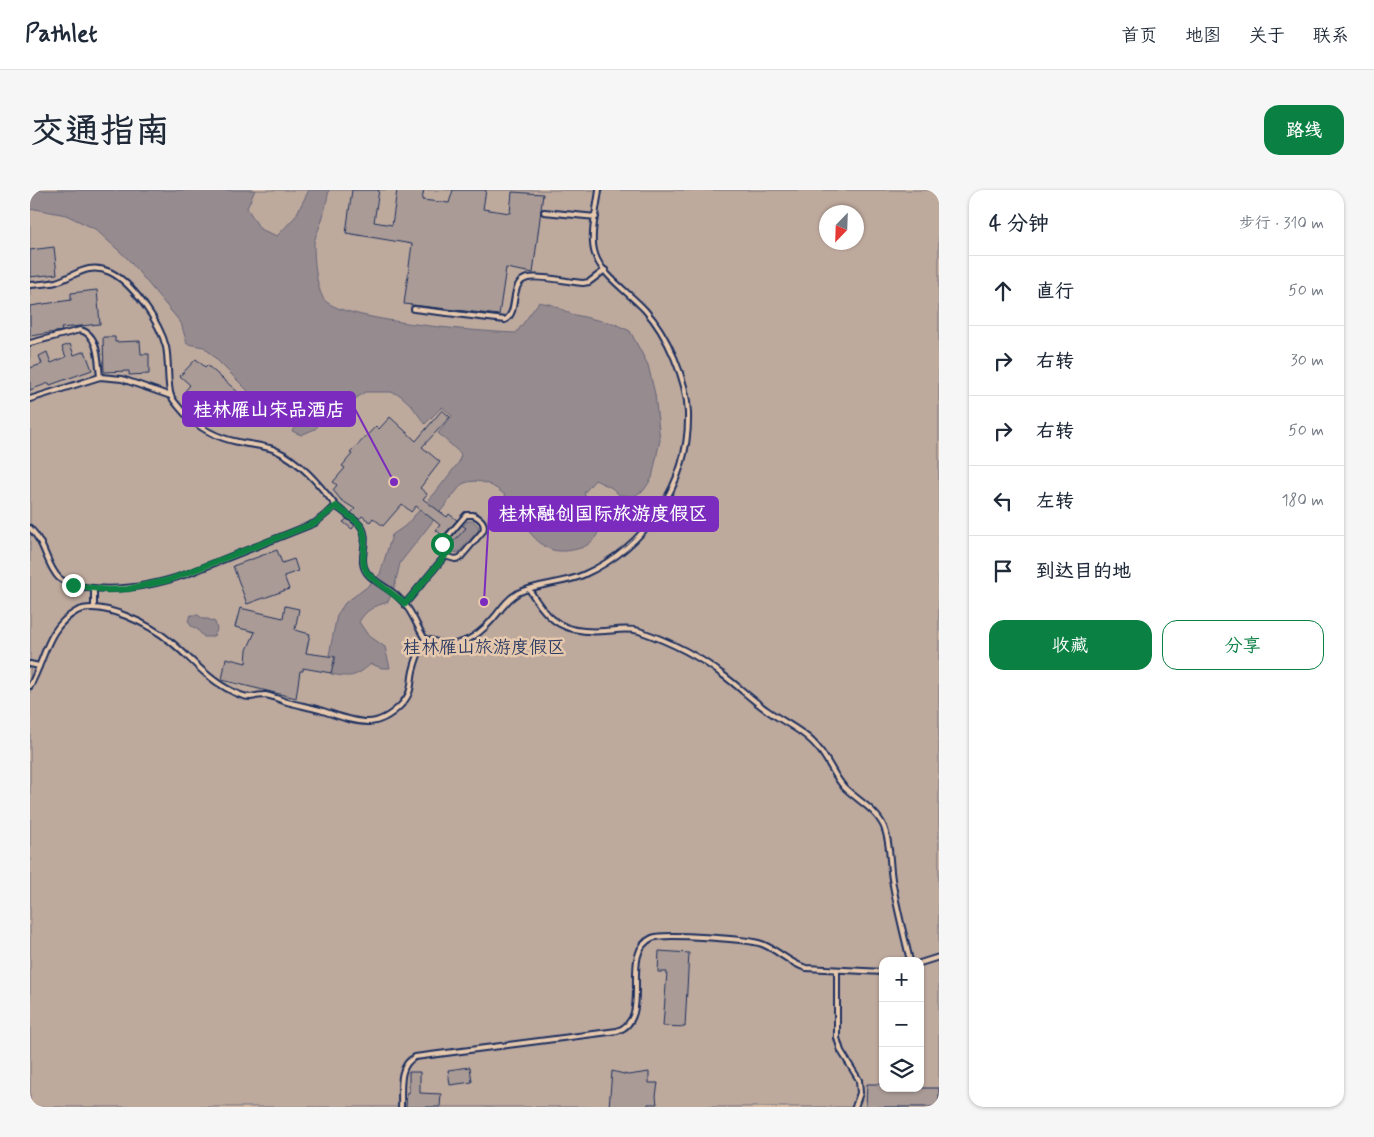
<!DOCTYPE html>
<html lang="zh">
<head>
<meta charset="utf-8">
<style>
	:root { --surface:#fff; --page:#f6f6f7; --text:#1f2937; --muted:#747a83; --line:#e0e1e3; --accent:#0b8043 }
	body { margin:0; font-family:Mynerve,"LXGW WenKai TC",sans-serif; background:var(--page); color:var(--text) }
	.controls { position:absolute; right:15px; bottom:15px; display:grid; overflow:hidden; border-radius:10px; box-shadow:0 1px 4px #0004 }
	.controls button { width:45px; height:45px; display:grid; place-items:center; padding:0; border:0; border-bottom:1px solid var(--line); background:var(--surface); color:var(--text); font:25px sans-serif }
	.compass { position:absolute; left:789px; top:15px; width:45px; height:45px; border-radius:50%; background:var(--surface); box-shadow:0 1px 4px #0004; rotate:203deg }
	.stop { position:absolute; width:15px; height:15px; margin:-11px; border:4px solid #0b8043; border-radius:50%; background:#fff }
	.stop.end { background:#0b8043; border-color:#fff; box-shadow:0 1px 5px #0008 }
	.list { margin:0; padding:0; list-style:none }
	h2 { display:flex; justify-content:space-between; align-items:center; height:65px; margin:0; padding:0 20px; font-size:21px }
	h2 small { font-size:16px; font-weight:400; color:var(--muted) }
	.list li { display:grid; grid-template-columns:32px 1fr auto; gap:15px; align-items:center; box-sizing:border-box; height:70px; padding:0 20px; border-top:1px solid var(--line) }
	.list b { display:block; font-size:19px; white-space:nowrap }
	.list em { font-size:16px; font-style:normal; color:var(--muted) }
	.actions { display:flex; gap:10px; padding:15px 20px }
	.actions a { flex:1; padding:11px 0; border:1px solid var(--accent); border-radius:15px; text-align:center; font-size:18px; color:var(--accent) }
	.actions .main { background:var(--accent); color:#fff }
	.icon { flex:none; width:28px; height:28px; fill:none; stroke:currentColor; stroke-width:2; stroke-linecap:round; stroke-linejoin:round }
	.map { position:relative; flex:none; width:909px; height:917px; overflow:hidden; border-radius:15px }
	header { display:flex; align-items:center; gap:30px; box-sizing:border-box; height:70px; padding:0 25px; background:var(--surface); border-bottom:1px solid var(--line) }
	header strong { font-size:24px }
	nav { display:flex; gap:28px; margin-inline-start:auto; font-size:18px }
	.intro { display:flex; align-items:center; justify-content:space-between; box-sizing:border-box; height:120px; padding:0 30px }
	h1 { margin:0; font-size:35px }
	.button { padding:12px 22px; border-radius:15px; background:var(--accent); color:#fff; font-size:18px; font-weight:700 }
	main { display:flex; gap:30px; padding:0 30px }
	aside { flex:1; background:var(--surface); border-radius:15px; box-shadow:0 1px 4px #0004 }
	.map>svg:first-child { display:block }
	.green { fill:#bea99d; stroke:#6c6c7e; fill-rule:evenodd }
	.water { fill:#968b8e; stroke:#65667b }
	.building { fill:#aa9b96; stroke:#1b2f5e }
	.lines { fill:none; stroke-linecap:round; stroke-linejoin:round }
	.lane-casing { stroke:#1b2f5e; stroke-width:8 }
	.lane { stroke:#e6c8ad; stroke-width:4 }
	.route { stroke:#0b8043; stroke-width:6 }
	.labels { text-anchor:middle; dominant-baseline:central; stroke-width:5; stroke-linejoin:round; paint-order:stroke }
	.park-label { font-size:18px; fill:#2b3b64; stroke:#e6c8ad }
	.leader { fill:none; stroke:#7b2cbf; stroke-width:2 }
	.callout-dot { fill:#7b2cbf; stroke:#e6c8ad; stroke-width:2 }
	.callout { fill:#7b2cbf; stroke:#7b2cbf; stroke-width:2 }
	.callout-label { font-size:19px; text-anchor:middle; font-weight:bold; fill:#fff }
</style>
</head>
<body>
<header>
<strong>Pathlet</strong>
<nav><a>首页</a><a>地图</a><a>关于</a><a>联系</a></nav>
</header>
<div class="intro"><h1>交通指南</h1><a class="button">路线</a></div>
<main>
<div class="map">
<svg width="909" height="917" viewBox="0 0 909 917">
	<rect width="100%" height="100%" fill="#dabfa8"/>
	<filter id="ink" filterUnits="userSpaceOnUse"><feTurbulence type="fractalNoise" baseFrequency=".02" numOctaves="2"/><feDisplacementMap in="SourceGraphic" scale="10" xChannelSelector="R" yChannelSelector="G"/><feConvolveMatrix kernelMatrix="1 2 1 2 8 2 1 2 1" color-interpolation-filters="sRGB"/></filter>
	<g filter="url(#ink)">
		<!-- green -->
		<path class="green" d="M0,0H909V917H0ZM796,22H826V52H796ZM853,771H890V898H853Z"/>
		<!-- water -->
		<g class="water">
			<path d="M0,0H225L217,18L230,39L247,46L265,27L279,0H299C297,10 295,20 292,30C290,38 284,47 284,55C284,69 286,95 293,108C305,131 456,142 486,143L509,112L523,115L541,124L585,134L600,141L618,175L625,204L630,250L622,288L614,300L604,306L589,305L582,298L565,290L554,303L569,340C566,350 557,357 547,359C540,361 530,362 523,360C502,354 486,322 475,305C462,294 448,287 432,294L370,373L365,395L358,412C344,416 336,420 329,432L338,445L355,457L360,478H352L341,474C325,487 322,488 301,484L306,467L299,465L307,425L315,413L337,397L350,384L362,345L375,336L405,303L429,272L431,264L408,243L422,226L412,217L395,234L381,215L370,205L361,202H335L315,216L300,224L285,239L271,245L262,241C268,233 274,227 272,216L260,207L240,210L233,216L174,157L157,154L151,133L97,68L65,39L36,25L5,19L0,20Z"/>
			<path d="M437,331H443L449,337L448,341L429,362C423,364 419,360 418,354Z"/>
			<path d="M161,425H168L173,429H178L185,432L187,439L185,445L181,447H174L167,439L161,436L158,430Z"/>
		</g>
		<!-- building -->
		<g class="building">
			<path d="M322,0H349L344,32L362,35L367,0H394L392,10L419,13L423,0H456L453,19L480,23L482,2L513,4L503,83L476,78L469,125L374,114L382,54L316,43Z"/>
			<path d="M24,57L27,84L0,87V60Z"/>
			<path d="M67,100L70,134L31,138L32,141L0,146V116L41,110V103Z"/>
			<path d="M73,147H85V152L110,151L111,164H119V184L99,185V181L74,182Z"/>
			<path d="M40,154L44,165L55,161L62,180L20,195L19,193L0,200V178L12,174L9,166L17,162L21,173L36,167L32,157Z"/>
			<path d="M166,169L175,177L177,175L225,217L211,233L200,223L194,231L182,221L180,224L168,214L163,220L153,210L158,204L155,201L160,195L150,186Z"/>
			<path d="M412,220L420,227L392,257L410,272L390,298L397,304L393,309L417,327L419,324L427,330L413,346L406,340L410,335L386,316L381,322L372,314L353,336L343,328L340,332L332,326L329,329L321,323L325,319L311,310L303,300L307,295L303,292L315,278L312,276L322,264L320,263L346,236L349,239L360,227L386,251Z"/>
			<path d="M317,329L325,335L322,339L313,332Z"/>
			<path d="M432,335L436,338L422,353L419,351Z"/>
			<path d="M247,360L252,373L264,369L268,381L254,386L259,399L217,414L203,376Z"/>
			<path d="M255,416L269,419L265,440L280,444L276,463L305,467L301,483L273,478V481H270L266,508L192,490L196,468L216,473L217,460L225,442L205,437L210,418L253,428Z"/>
			<path d="M629,761L659,763L655,837L633,836L637,782H628Z"/>
			<path d="M440,877L442,892L420,895L418,880Z"/>
			<path d="M582,881L598,885L619,882V893H628L626,906L627,914H618V917H579Z"/>
			<path d="M379,882H390V903L411,904L410,917H376L377,902L379,903Z"/>
			<path d="M837,894H853V898H909V917H836Z"/>
		</g>
		<g class="lines">
			<!-- lane casing -->
			<g class="lane-casing">
				<g id="lane">
					<path d="M514,22L566,27"/>
					<path d="M0,95C9,94 18,94 26,92C45,86 58,72 80,82C103,93 130,133 136,157C139,170 137,195 141,206C143,211 151,219 155,224C169,238 188,248 208,252C220,255 233,255 245,260C270,271 289,294 306,316"/>
					<path d="M384,119L475,130C490,122 478,92 498,88C510,85 539,92 553,93L559,92L575,80"/>
					<path d="M0,153L50,140C69,144 68,171 70,187"/>
					<path d="M0,209L70,187L92,189L141,206"/>
					<path d="M0,338C16,354 16,375 29,388C36,394 46,396 54,397C90,402 123,396 157,384L285,333L306,316C313,322 323,328 330,335C342,349 326,369 337,383C345,393 359,398 368,407C381,418 386,435 395,449C402,450 410,453 417,454C438,456 455,439 467,424C473,416 479,408 488,403C508,393 533,394 553,385C616,357 660,292 658,223C657,190 637,144 615,120C600,103 571,85 565,64C559,47 567,18 569,0"/>
					<path d="M499,399C519,433 535,444 575,441C587,440 598,438 609,441C638,451 669,466 693,485C708,496 722,510 738,521C755,533 776,542 789,559C799,571 804,586 814,597C827,610 846,619 854,637C861,654 859,672 862,689C866,716 874,744 880,771"/>
					<path d="M375,414L415,366L425,369L430,368L453,341C456,333 450,328 443,325H436L412,353L411,359L415,366"/>
					<path d="M64,418V399"/>
					<path d="M0,474L9,476"/>
					<path d="M0,496C16,468 16,438 47,421C72,409 122,436 141,452C160,467 174,486 196,498C203,502 212,507 220,507C225,506 230,505 235,505C243,506 250,510 257,512C268,515 279,517 290,520C306,525 322,532 338,532C351,532 362,524 371,515C383,502 380,495 383,481C386,469 390,459 395,449"/>
					<path d="M890,773L909,767"/>
					<path d="M807,781V848L811,861L829,890L830,903L825,917"/>
					<path d="M371,917C372,900 367,876 385,867L587,841C625,829 588,763 622,748C633,743 719,749 732,754C748,760 759,773 776,778L853,782"/>
				</g>
			</g>
			<!-- lane -->
			<use href="#lane" class="lane"/>
		</g>
	</g>
	<g class="lines" filter="url(#ink)">
		<!-- route -->
		<path class="route" d="M43,395L77,400L98,399L139,390L285,333L306,316C313,322 324,328 330,335C341,349 328,367 336,381C342,391 365,404 375,414L415,366L411,359L412,354"/>
	</g>
	<g class="labels">
		<!-- park labels -->
		<g class="park-label">
			<text x="454" y="458">桂林雁山旅游度假区</text>
		</g>
	</g>
	<!-- callouts -->
	<path class="leader" d="M364 292L325 219M454 412L459 324"/>
	<g class="callout-dot">
		<circle cx="364" cy="292" r="5"/>
		<circle cx="454" cy="412" r="5"/>
	</g>
	<g class="callout">
		<rect x="153" y="202" width="172" height="34" rx="5"/>
		<rect x="459" y="307" width="229" height="34" rx="5"/>
	</g>
	<g class="callout-label">
		<text x="239" y="226">桂林雁山宋品酒店</text>
		<text x="573" y="330">桂林融创国际旅游度假区</text>
	</g>
</svg>
<div class="controls">
<button>+</button>
<button>−</button>
<button><svg class="icon" aria-label="layers" viewBox="0 0 24 24"><path d="M12 4l9 5-9 5-9-5zM3 14l9 5 9-5"/></svg></button>
</div>
<svg class="compass" viewBox="-18 -18 36 36"><path d="M0-13l5 13h-10z" fill="#e53935"/><path d="M0 13l5-13h-10z" fill="#747a83"/></svg>
<div class="stop" style="left:412px;top:354px"></div>
<div class="stop end" style="left:43px;top:395px"></div>
</div>
<aside>
<h2>4 分钟<small>步行 · 310 m</small></h2>
<ul class="list">
<li><svg class="icon" aria-label="ahead" viewBox="0 0 24 24"><path d="M12 20V5M6 11l6-6 6 6"/></svg><div><b>直行</b></div><em>50 m</em></li>
<li><svg class="icon" aria-label="right" viewBox="0 0 24 24"><path d="M7 20v-9h11M14 6l5 5-5 5"/></svg><div><b>右转</b></div><em>30 m</em></li>
<li><svg class="icon" aria-label="right" viewBox="0 0 24 24"><path d="M7 20v-9h11M14 6l5 5-5 5"/></svg><div><b>右转</b></div><em>50 m</em></li>
<li><svg class="icon" aria-label="left" viewBox="0 0 24 24"><path d="M17 20v-9H6M10 6l-5 5 5 5"/></svg><div><b>左转</b></div><em>180 m</em></li>
<li><svg class="icon" aria-label="arrive" viewBox="0 0 24 24"><path d="M6 21V4h12l-3 4 3 4H6"/></svg><div><b>到达目的地</b></div></li>
</ul>
<div class="actions"><a class="main">收藏</a><a>分享</a></div>
</aside>
</main>
</body>
</html>
